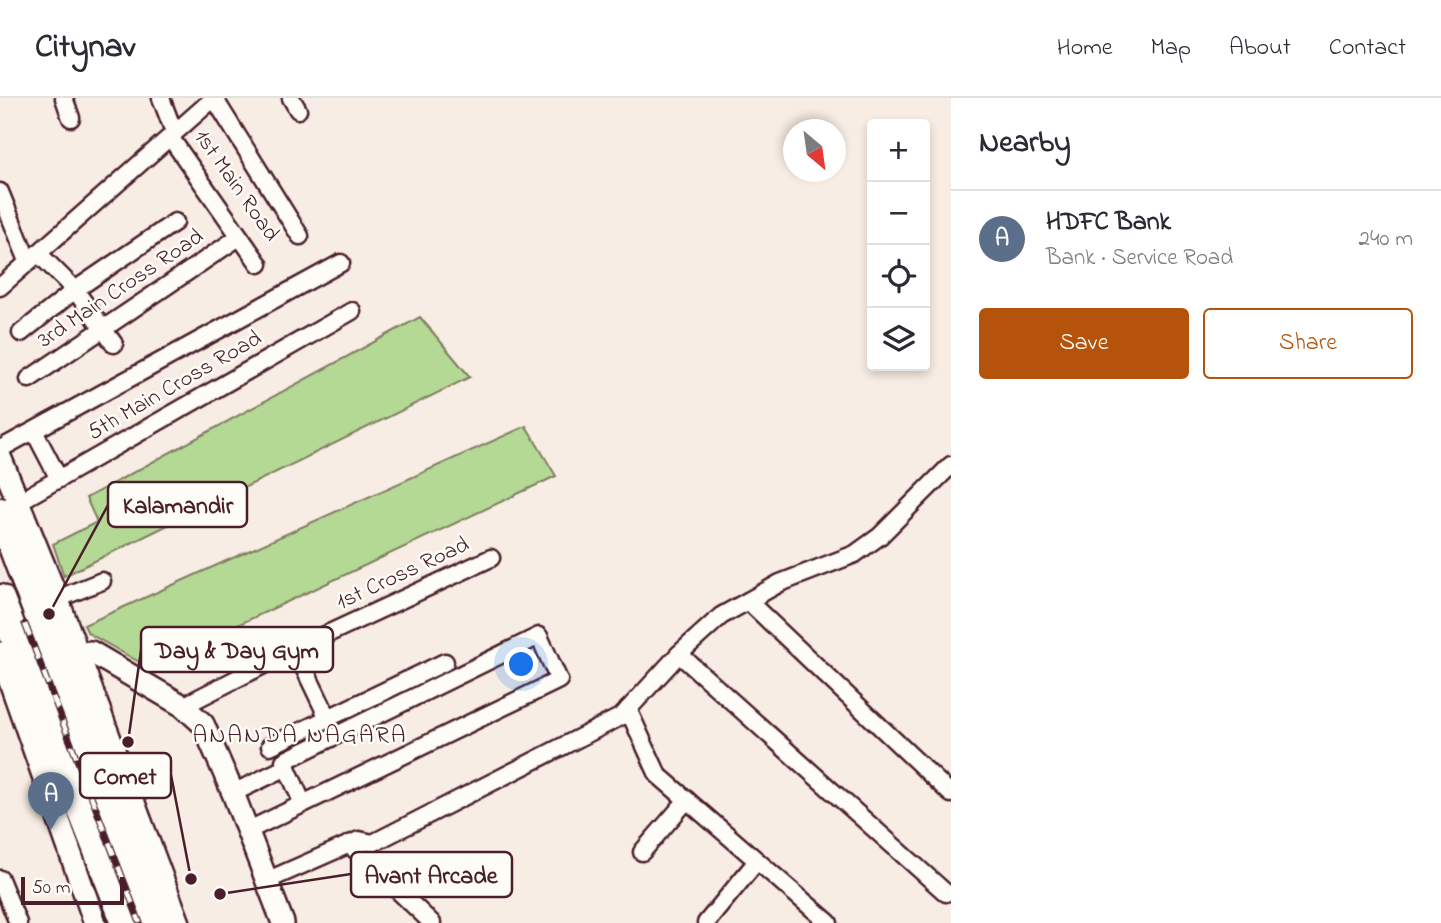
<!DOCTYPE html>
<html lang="en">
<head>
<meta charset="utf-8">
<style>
	:root { --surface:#fff; --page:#f7f7f7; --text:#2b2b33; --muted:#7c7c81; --line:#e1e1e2; --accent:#b45309 }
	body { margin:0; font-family:"Indie Flower",sans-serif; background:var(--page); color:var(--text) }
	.controls { position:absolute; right:21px; top:21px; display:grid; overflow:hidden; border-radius:7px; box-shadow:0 4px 10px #0003 }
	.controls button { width:63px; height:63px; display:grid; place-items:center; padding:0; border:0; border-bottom:2px solid var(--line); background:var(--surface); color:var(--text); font:35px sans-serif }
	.compass { position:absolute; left:783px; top:21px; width:63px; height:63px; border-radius:50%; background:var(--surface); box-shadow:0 4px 10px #0003; rotate:151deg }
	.scale { position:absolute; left:21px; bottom:18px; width:103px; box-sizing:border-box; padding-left:7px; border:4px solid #4a1f2b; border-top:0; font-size:19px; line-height:24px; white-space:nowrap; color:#4a1f2b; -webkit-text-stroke:5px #fdfcf7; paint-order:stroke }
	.you { position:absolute; left:522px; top:567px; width:24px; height:24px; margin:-18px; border:5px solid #fff; border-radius:50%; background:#1a73e8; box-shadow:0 0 0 10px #1a73e833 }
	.badge { display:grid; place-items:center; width:46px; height:46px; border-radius:50%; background:var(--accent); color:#fff; font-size:23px; font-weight:700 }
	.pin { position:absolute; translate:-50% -58px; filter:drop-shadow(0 2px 4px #0008) }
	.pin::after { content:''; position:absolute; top:37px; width:24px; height:21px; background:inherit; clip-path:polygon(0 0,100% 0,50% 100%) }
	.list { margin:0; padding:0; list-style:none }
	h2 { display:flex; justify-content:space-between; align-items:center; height:91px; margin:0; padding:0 28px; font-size:30px }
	h2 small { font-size:23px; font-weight:400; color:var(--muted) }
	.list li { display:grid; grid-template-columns:46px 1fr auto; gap:21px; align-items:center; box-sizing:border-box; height:98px; padding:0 28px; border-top:2px solid var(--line) }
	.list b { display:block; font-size:26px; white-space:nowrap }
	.list p { margin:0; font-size:23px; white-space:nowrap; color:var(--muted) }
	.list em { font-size:23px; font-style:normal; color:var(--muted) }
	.actions { display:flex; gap:14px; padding:21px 28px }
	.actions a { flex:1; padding:16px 0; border:2px solid var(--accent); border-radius:7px; text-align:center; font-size:24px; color:var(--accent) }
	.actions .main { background:var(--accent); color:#fff }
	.icon { flex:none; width:38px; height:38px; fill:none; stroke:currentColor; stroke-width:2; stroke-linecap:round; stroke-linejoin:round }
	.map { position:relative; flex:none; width:951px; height:825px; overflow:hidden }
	header { display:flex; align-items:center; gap:42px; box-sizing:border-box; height:98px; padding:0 35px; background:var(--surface); border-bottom:2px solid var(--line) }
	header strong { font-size:33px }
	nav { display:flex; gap:38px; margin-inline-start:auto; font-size:24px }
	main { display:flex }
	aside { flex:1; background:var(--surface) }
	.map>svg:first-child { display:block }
	.green { fill:#b4d995; stroke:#7f7c60; stroke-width:2 }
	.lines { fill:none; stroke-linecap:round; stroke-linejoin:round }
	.street-casing { stroke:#4a1f2b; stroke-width:21 }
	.secondary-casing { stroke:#4a1f2b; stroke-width:26 }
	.highway-casing { stroke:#4a1f2b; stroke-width:33 }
	.street { stroke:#fdfcf7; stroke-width:16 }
	.secondary { stroke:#fdfcf7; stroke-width:21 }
	.highway { stroke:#fdfcf7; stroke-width:28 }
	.rail-casing { stroke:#4a1f2b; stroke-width:7 }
	.rail { stroke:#fdfcf7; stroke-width:4.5; stroke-dasharray:13; stroke-linecap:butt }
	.labels { text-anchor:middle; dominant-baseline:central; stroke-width:5; stroke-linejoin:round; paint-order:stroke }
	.street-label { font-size:23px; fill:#4a1f2b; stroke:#fdfcf7 }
	.neighbourhood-label { font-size:24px; letter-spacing:2px; fill:#4a1f2b; stroke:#fdfcf7 }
	.leader { fill:none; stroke:#4a1f2b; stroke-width:2.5 }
	.callout-dot { fill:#4a1f2b; stroke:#fdfcf7; stroke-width:2.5 }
	.callout { fill:#fdfcf7; stroke:#4a1f2b; stroke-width:2.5 }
	.callout-label { font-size:24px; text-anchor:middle; font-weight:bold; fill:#4a1f2b }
</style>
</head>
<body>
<header>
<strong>Citynav</strong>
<nav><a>Home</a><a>Map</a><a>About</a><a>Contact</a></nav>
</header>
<main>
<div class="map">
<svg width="951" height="825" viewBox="0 0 951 825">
	<rect width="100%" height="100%" fill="#f8ede4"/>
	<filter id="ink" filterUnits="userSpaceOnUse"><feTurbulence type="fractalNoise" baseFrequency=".0143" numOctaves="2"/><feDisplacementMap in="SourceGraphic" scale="14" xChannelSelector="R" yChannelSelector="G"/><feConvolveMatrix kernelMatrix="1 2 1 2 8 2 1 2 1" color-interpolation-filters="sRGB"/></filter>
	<g filter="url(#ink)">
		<!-- green -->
		<g class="green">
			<path d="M420,219L470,279L64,478L53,446L97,424L86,400Z"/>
			<path d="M526,328L556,378L148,569L88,535L84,527Z"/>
		</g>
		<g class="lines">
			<!-- street casing -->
			<g class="street-casing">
				<g id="street">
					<path d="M64,0L71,20"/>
					<path d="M161,0L174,34"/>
					<path d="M214,0L300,138"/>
					<path d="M291,0L298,12"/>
					<path d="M170,39L259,166"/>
					<path d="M0,94L28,163"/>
					<path d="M38,155L75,192L114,246"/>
					<path d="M0,189L214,0"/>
					<path d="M21,235L75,192L175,124"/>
					<path d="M29,281L239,139"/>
					<path d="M34,333L59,381"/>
					<path d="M0,351L341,165"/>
					<path d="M20,403L352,213"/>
					<path d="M57,501L102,483"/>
					<path d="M748,503L951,696"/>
					<path d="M295,551L328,620"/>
					<path d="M679,556L946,795"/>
					<path d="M183,608L295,551L491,460"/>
					<path d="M628,611L658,677L829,825"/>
					<path d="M270,648L445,564"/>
					<path d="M233,695L287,669"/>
					<path d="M247,733C351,683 455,633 559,582L539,538L284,663L303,706"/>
					<path d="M349,746L432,825"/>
					<path d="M642,754L687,702"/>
					<path d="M0,781L18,825"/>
					<path d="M266,783L359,742L373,745L622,618L679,556L721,518L780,485L855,456L880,438L951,367"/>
					<path d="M706,825L757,763"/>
				</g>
			</g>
			<!-- secondary casing -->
			<g class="secondary-casing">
				<g id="secondary">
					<path d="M0,359L56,497L179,825"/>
					<path d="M0,555L95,825"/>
					<path d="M76,556L91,554L183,608L203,626L233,695L283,825"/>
				</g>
			</g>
			<!-- highway casing -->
			<g class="highway-casing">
				<g id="highway">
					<path d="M0,414L155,825"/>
					<path d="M0,501L126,825"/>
				</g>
			</g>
			<!-- street -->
			<use href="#street" class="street"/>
			<!-- secondary -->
			<use href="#secondary" class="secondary"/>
			<!-- highway -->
			<use href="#highway" class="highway"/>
			<!-- rail casing -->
			<g class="rail-casing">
				<path id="rail" d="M25,526L140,825"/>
			</g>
			<!-- rail -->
			<use href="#rail" class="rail"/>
		</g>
	</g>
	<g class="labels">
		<!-- street labels -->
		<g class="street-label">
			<text transform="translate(236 88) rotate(55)">1st Main Road</text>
			<text transform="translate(121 191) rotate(-34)">3rd Main Cross Road</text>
			<text transform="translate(175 288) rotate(-30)">5th Main Cross Road</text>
			<text transform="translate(403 476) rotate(-25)">1st Cross Road</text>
		</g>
		<!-- neighbourhood labels -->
		<g class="neighbourhood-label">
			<text x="300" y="638">ANANDA NAGARA</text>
		</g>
	</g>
	<!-- callouts -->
	<path class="leader" d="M49 516L108 407M128 644L141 552M191 781L171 677M220 796L351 776"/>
	<g class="callout-dot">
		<circle cx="49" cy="516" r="7"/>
		<circle cx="128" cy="644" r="7"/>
		<circle cx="191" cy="781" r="7"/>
		<circle cx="220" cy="796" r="7"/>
	</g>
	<g class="callout">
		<rect x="108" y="384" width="139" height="45" rx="7"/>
		<rect x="141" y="529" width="192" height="45" rx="7"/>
		<rect x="80" y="655" width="91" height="45" rx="7"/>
		<rect x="351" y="754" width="161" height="45" rx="7"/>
	</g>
	<g class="callout-label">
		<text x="178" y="415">Kalamandir</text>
		<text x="237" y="560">Day &amp; Day Gym</text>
		<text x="125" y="686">Comet</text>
		<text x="431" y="785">Avant Arcade</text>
	</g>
</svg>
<div class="controls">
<button>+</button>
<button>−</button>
<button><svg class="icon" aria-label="locate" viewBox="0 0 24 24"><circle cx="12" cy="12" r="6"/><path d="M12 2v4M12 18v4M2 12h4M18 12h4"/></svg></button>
<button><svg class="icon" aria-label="layers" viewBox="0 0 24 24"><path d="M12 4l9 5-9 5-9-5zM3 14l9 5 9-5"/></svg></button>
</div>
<svg class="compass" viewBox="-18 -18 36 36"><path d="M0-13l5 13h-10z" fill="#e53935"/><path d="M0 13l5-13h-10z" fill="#7c7c81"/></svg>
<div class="scale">50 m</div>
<div class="you"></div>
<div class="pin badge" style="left:51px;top:732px;background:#5c6f8a">A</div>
</div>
<aside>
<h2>Nearby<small></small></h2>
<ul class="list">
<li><span class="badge" style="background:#5c6f8a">A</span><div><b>HDFC Bank</b><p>Bank · Service Road</p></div><em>240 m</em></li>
</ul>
<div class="actions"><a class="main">Save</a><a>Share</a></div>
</aside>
</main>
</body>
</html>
